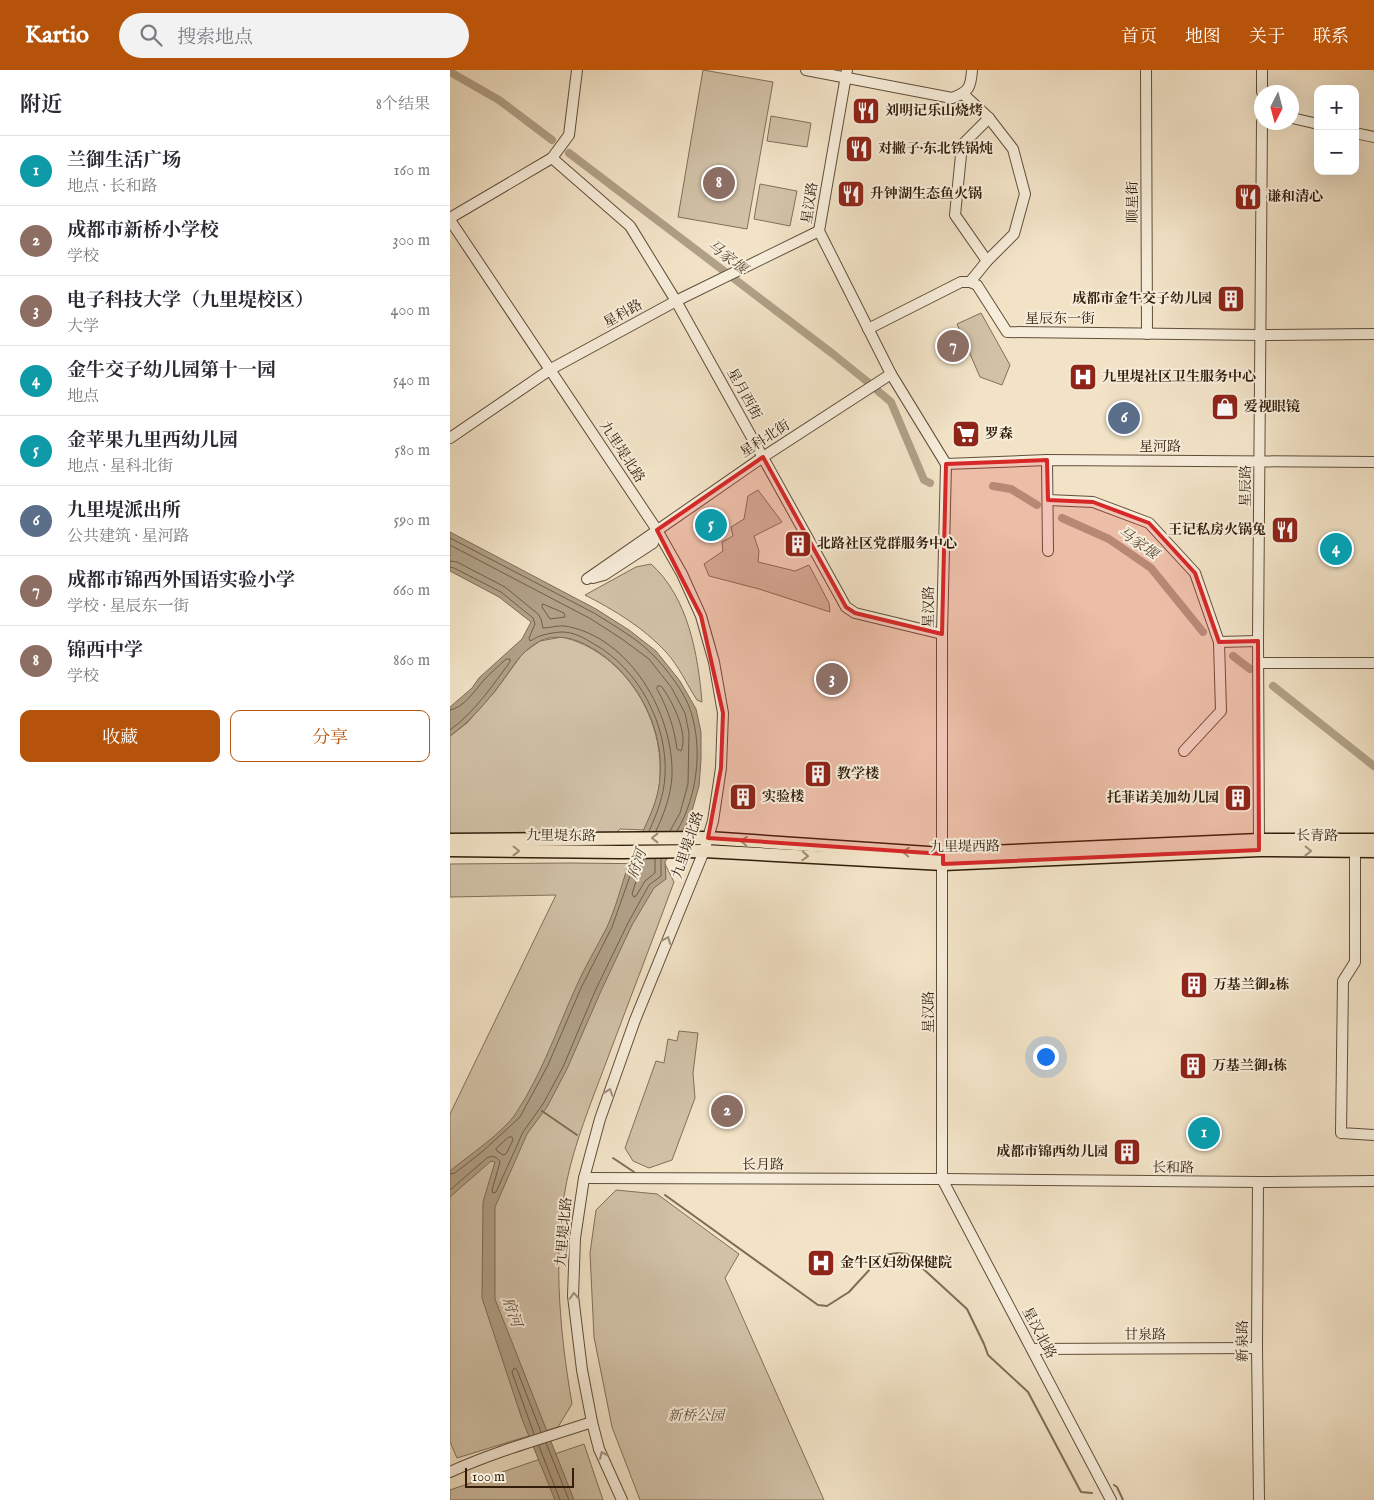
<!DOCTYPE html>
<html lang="zh">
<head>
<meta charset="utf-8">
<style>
	:root { --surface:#fff; --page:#f2f2f3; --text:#2b2b33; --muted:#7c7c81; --line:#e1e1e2; --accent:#b45309 }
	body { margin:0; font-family:"IM FELL English","Noto Serif SC",serif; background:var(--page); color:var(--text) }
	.controls { position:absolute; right:15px; top:15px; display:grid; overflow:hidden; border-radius:10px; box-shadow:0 5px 20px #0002 }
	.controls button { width:45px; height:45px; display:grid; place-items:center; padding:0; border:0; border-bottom:1px solid var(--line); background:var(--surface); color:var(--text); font:25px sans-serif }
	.compass { position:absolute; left:804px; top:15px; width:45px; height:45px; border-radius:50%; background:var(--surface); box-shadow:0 5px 20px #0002; rotate:186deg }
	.scale { position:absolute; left:15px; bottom:12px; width:109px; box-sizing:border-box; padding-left:5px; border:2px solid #311d0a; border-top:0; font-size:14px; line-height:18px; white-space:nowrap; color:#311d0a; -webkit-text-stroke:4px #f7eddb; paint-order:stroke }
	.you { position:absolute; left:595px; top:986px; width:18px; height:18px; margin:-12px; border:4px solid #fff; border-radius:50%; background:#1a73e8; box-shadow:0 0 0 8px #1a73e833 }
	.badge { display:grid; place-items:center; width:32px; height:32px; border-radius:50%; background:var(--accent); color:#fff; font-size:16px; font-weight:700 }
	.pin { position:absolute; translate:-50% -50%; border:2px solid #fff; box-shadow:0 1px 5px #0006 }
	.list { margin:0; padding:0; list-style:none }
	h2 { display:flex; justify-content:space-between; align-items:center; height:65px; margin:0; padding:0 20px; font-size:21px }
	h2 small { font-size:16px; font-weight:400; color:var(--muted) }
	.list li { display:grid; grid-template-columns:32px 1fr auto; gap:15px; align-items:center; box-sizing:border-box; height:70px; padding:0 20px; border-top:1px solid var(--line) }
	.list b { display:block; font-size:19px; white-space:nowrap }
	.list p { margin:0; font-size:16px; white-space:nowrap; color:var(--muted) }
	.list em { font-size:16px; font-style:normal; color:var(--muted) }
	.actions { display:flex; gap:10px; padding:15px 20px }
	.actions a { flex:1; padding:11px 0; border:1px solid var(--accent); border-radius:10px; text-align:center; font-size:18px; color:var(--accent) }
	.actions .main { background:var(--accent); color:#fff }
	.icon { flex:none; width:28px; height:28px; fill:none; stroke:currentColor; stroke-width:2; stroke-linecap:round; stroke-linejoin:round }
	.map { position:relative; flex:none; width:924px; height:1430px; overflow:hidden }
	header { display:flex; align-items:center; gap:30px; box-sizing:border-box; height:70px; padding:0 25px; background:var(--accent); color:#fff }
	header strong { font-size:24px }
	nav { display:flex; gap:28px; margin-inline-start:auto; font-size:18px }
	.search { width:350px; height:45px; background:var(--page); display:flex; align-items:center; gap:12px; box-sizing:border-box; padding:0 18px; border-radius:28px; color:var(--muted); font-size:19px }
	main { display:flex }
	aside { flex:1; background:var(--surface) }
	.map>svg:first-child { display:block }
	.green { fill:#d1c1a7; stroke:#816f58 }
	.water { fill:#b0a087; stroke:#7d6c55 }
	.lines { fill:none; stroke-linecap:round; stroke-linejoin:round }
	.shore { stroke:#705e48; stroke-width:1 }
	.stream { stroke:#7d6c55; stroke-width:2 }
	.canal { stroke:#b0a087; stroke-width:8 }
	.minor-casing { stroke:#614e39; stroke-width:12 }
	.major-casing { stroke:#311d0a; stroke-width:15 }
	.minor { stroke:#f7eddb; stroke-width:10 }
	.major { stroke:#f2e3c7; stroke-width:12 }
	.oneway { stroke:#9b8a72 }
	.oneway2 { stroke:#9e8f7d }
	.marked { fill:#d62828; fill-opacity:0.2; stroke:#d62828; stroke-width:4; stroke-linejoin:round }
	.labels { text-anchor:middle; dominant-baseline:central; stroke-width:4; stroke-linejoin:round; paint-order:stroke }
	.poi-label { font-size:14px; font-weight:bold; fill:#311d0a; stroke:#f7eddb; text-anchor:start }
	.street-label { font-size:14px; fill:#311d0a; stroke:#f7eddb }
	.park-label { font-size:14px; font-style:italic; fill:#614e39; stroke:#f7eddb }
	.water-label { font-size:15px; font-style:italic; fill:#5d4b36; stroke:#f7eddb }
</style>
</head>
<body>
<header>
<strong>Kartio</strong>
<div class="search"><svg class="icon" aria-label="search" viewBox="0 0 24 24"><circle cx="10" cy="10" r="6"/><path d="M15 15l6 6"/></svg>搜索地点</div>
<nav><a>首页</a><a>地图</a><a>关于</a><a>联系</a></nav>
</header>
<main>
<aside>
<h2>附近<small>8个结果</small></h2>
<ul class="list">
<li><span class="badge" style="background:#0f9aa8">1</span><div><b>兰御生活广场</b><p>地点 · 长和路</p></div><em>160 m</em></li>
<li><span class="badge" style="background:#8d6e63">2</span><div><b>成都市新桥小学校</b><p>学校</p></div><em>300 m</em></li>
<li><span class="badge" style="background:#8d6e63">3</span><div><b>电子科技大学（九里堤校区）</b><p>大学</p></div><em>400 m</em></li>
<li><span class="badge" style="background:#0f9aa8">4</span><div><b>金牛交子幼儿园第十一园</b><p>地点</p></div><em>540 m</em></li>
<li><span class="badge" style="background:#0f9aa8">5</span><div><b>金苹果九里西幼儿园</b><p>地点 · 星科北街</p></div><em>580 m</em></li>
<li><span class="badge" style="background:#5c6f8a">6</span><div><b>九里堤派出所</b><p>公共建筑 · 星河路</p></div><em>590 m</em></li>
<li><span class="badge" style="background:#8d6e63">7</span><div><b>成都市锦西外国语实验小学</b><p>学校 · 星辰东一街</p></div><em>660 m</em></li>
<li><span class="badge" style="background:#8d6e63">8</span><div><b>锦西中学</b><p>学校</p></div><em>860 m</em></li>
</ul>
<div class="actions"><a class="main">收藏</a><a>分享</a></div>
</aside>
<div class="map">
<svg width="924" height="1430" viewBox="0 0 924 1430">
	<rect width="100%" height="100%" fill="#f2e3c7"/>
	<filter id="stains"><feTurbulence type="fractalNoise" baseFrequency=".004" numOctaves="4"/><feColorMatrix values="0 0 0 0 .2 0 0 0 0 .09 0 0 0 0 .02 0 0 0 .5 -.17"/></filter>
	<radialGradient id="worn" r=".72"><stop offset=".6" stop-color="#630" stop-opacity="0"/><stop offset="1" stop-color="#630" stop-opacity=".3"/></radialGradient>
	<!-- green -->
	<g class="green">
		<path d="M253,0L323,12L297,159L228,147Z"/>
		<path d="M321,46L361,53L357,77L317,71Z"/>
		<path d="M310,114L347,121L340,156L304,149Z"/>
		<path d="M531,243L560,295L552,315L530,307L507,254Z"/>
		<path d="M308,420L332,452L304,466L309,481L308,492L345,501L359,495L379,533L380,542L309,519L259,506L254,494L273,481L272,472L283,466L281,457L294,449L298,426Z"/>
		<path d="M201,494C238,527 248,584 252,632L247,630C237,615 229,596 216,582C193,557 164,540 135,525L186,497Z"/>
		<path d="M112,567C172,581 213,645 210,705C210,725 202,743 194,760L170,759L164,765L0,766V666L17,653L46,620L73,583L90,571Z"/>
		<path d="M120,793L215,794L224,812C203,869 181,926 160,982C146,1020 130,1058 120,1097C101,1173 109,1258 122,1334L108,1357L7,1388L0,1372V1044L106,825L0,827V794Z"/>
		<path d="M229,961L248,963L243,1003L245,1028L222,1090L199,1098L183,1091L175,1078L206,991L214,993L218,969L227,971Z"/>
		<path d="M166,1120L207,1124L289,1184L275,1208L374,1430H190L162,1357L144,1267L140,1183L146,1140Z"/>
		<path d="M134,1374L153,1430H0V1420Z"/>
	</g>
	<!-- water -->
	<path class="water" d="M0,462L146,539L179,560L206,581L230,611L246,639L251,662V690L249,716L240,748L215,792L216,809L204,818L182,855L151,921L117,999L97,1037L77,1064L45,1137V1229L124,1430H105L72,1349L32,1228L33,1132L45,1092L41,1091L0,1127V1101C18,1086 54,1062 66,1043C92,1004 107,959 126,917C135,896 147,877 157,857C166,837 171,817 178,796C188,765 208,740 210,707C214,664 192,617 159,590C141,575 114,560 90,571C69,581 59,604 45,621C31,638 18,653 0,666V637L22,618L29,608L72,569L81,552L49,527L0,501Z"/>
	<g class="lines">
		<!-- shore -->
		<g class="shore">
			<path d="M0,468L144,543C163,555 188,569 203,585C217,599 236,624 241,642C253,680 247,727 227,761"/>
			<path d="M0,475L141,549L172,569L199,589L221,617L235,643L239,663L238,714L230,743L220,761"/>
			<path d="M0,491L7,492L55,517L88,544L91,549L93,558C100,558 108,555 115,556C180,567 224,644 222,706C221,725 214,744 206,761"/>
			<path d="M0,497L4,498L51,522L83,548L85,554L79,568L80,571C83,570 86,567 90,566C96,564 106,562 112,562C124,562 134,568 144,574C189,599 218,655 215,706C214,725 207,744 199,761"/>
			<path d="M93,534L114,543L115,547L100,549L92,537Z"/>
			<path d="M208,616H211C222,630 239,664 231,681L227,679C224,657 218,639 207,619Z"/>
			<path d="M0,640C13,638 25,621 33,611C40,603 49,596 56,589H60V592C42,616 25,642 0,660"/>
			<path d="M193,789L182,824L184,827L186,826L195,811L205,803V789"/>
			<path d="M59,1067H62L63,1070L56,1084L53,1085L47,1081L46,1079Z"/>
			<path d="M0,1104L5,1103L33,1081L70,1047L98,995L131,918L162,857L186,789"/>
			<path d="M0,1120L37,1088C42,1085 48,1087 50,1092L42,1120L43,1123L46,1122L73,1062L93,1034L113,997L146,919L178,853L199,815L211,806V789"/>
			<path d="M84,1364L62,1302L64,1298L67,1300L91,1362"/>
			<path d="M96,1373L119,1430"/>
			<path d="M89,1376L110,1430"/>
		</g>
		<!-- stream -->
		<g class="stream">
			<path d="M92,1041L127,1065"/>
			<path d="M163,1088L184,1102"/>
			<path d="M215,1125L368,1235L377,1236L399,1222L433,1185L448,1183L457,1184L517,1239L534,1274L538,1285L578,1322L631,1422L642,1423"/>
			<path d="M664,1415L667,1417L673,1430"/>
		</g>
		<!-- canal -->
		<g class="canal">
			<path d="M0,2L49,30L102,70"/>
			<path d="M119,83L383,284L419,313"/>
			<path d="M428,321L441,332L474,410L480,413"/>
			<path d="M543,416L561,419L587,435"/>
			<path d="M612,448L659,469L701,498L753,562"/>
			<path d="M783,586L800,599"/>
			<path d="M823,616L924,696"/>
		</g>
		<!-- minor casing -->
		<g class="minor-casing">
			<g id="minor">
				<path d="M356,0L502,28C519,22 521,17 522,0"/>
				<path d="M397,0L369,161L441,304L496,394L492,564V1109L661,1430"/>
				<path d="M696,0L697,264"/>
				<path d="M812,22V0"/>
				<path d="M513,24L539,48L563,79L575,124L564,164L537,191L520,212"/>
				<path d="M842,48L868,54"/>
				<path d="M905,63L924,67"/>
				<path d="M102,88L180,156L226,231L396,537L405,543L492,564"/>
				<path d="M0,148L102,88L119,65L127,0"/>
				<path d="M0,150L207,460L232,504L251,546L264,592L273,643L271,698L263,751L254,781L185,950L150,1049L134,1108L125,1168L123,1226L132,1300L142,1352L149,1379L172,1430"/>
				<path d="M537,191L505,145L512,75L539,48"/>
				<path d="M418,259L511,212H520L527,215L557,262L811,265L924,264"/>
				<path d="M0,368L101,299L226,231L369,161"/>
				<path d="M597,390L598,481"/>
				<path d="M496,394L597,390L924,392"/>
				<path d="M598,430L643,432L699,453L745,503L769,572L771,641L734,681"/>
				<path d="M143,508L154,505L203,473L207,460"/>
				<path d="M137,509L313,387L441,304"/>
				<path d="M769,572L808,571"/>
				<path d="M808,593H924"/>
				<path d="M809,776L808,571L812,52"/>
				<path d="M905,781V892L893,911L891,1063L924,1065"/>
				<path d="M134,1108L492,1109L808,1112L924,1111"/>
				<path d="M808,1112L807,1278L809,1430"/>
				<path d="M582,1279L807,1278"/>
				<path d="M0,1402C46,1381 94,1368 142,1352"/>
			</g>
		</g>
		<!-- major casing -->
		<g class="major-casing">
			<g id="major">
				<path d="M0,770L258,768L493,784L809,770H924"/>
				<path d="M0,780L171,782L254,781L493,794L809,780L924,781"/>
			</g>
		</g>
		<!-- minor -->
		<use href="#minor" class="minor"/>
		<!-- major -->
		<use href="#major" class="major"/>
	</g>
	<!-- one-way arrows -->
	<defs><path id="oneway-chevron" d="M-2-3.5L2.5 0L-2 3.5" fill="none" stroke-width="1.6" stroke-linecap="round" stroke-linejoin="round" transform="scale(1.25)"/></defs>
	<g class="oneway">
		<use href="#oneway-chevron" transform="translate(205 768) rotate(-180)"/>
		<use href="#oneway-chevron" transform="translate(294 771) rotate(-176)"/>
		<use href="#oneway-chevron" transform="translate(66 781) rotate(1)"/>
		<use href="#oneway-chevron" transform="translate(858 781) rotate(1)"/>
		<use href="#oneway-chevron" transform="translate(456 782) rotate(-176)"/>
		<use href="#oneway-chevron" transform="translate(355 786) rotate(3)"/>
	</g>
	<g class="oneway2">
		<use href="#oneway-chevron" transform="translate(217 870) rotate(-68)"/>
		<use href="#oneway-chevron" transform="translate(159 1022) rotate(-71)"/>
		<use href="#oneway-chevron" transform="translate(124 1226) rotate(-93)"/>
		<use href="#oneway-chevron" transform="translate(153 1385) rotate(-113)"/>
	</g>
	<!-- marked area -->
	<path class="marked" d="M313,387L396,537L405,543L492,564L496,394L597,390L598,430L643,432L699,453L745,503L769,572L808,571L809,780L493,794V784L258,768L271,698L273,643L251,546L207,460Z"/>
	<!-- icons -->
	<defs>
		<g id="restaurant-square" transform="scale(1.4375)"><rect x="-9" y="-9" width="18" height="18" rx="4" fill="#8f2418" stroke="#f7eddb"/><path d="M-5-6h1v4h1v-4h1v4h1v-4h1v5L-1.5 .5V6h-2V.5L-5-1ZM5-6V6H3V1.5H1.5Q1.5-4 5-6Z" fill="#fff"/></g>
		<g id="building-square" transform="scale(1.4375)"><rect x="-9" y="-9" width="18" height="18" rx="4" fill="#8f2418" stroke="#f7eddb"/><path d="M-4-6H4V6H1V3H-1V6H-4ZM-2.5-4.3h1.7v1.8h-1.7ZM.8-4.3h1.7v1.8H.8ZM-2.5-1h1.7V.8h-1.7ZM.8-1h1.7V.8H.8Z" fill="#fff"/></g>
		<g id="hospital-square" transform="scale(1.4375)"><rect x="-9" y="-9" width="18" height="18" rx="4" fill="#8f2418" stroke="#f7eddb"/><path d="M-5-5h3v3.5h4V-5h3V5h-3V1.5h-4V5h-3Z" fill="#fff"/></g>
		<g id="shop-square" transform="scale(1.4375)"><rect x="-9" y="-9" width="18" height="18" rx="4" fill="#8f2418" stroke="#f7eddb"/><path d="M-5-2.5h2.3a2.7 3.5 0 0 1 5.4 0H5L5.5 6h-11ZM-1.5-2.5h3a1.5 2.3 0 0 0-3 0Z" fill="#fff"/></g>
		<g id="supermarket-square" transform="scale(1.4375)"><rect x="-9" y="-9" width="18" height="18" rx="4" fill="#8f2418" stroke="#f7eddb"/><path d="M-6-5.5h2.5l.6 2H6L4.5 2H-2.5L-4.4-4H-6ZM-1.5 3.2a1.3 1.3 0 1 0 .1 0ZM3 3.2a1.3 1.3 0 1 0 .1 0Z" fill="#fff"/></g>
	</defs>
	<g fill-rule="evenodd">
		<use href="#restaurant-square" x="416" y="41"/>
		<use href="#restaurant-square" x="409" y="79"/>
		<use href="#restaurant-square" x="401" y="124"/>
		<use href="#restaurant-square" x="798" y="127"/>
		<use href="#building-square" x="781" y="229"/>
		<use href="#hospital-square" x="633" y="307"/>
		<use href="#shop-square" x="775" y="337"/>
		<use href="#supermarket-square" x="516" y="364"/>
		<use href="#restaurant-square" x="835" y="460"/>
		<use href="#building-square" x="348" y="474"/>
		<use href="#building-square" x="368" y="704"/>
		<use href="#building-square" x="293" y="727"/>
		<use href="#building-square" x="788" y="728"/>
		<use href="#building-square" x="744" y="915"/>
		<use href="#building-square" x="743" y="996"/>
		<use href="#building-square" x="677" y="1082"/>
		<use href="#hospital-square" x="371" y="1193"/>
	</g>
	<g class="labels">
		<!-- poi labels -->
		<g class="poi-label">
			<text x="435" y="41">刘明记乐山烧烤</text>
			<text x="428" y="79">对撇子·东北铁锅炖</text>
			<text x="420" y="124">升钟湖生态鱼火锅</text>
			<text x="817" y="127">谦和清心</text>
			<text x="762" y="229" text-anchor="end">成都市金牛交子幼儿园</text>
			<text x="652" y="307">九里堤社区卫生服务中心</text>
			<text x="794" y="337">爱视眼镜</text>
			<text x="535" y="364">罗森</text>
			<text x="816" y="460" text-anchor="end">王记私房火锅兔</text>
			<text x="367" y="474">北路社区党群服务中心</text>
			<text x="387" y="704">教学楼</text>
			<text x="312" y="727">实验楼</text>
			<text x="769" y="728" text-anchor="end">托菲诺美加幼儿园</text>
			<text x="763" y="915">万基兰御2栋</text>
			<text x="762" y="996">万基兰御1栋</text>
			<text x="658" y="1082" text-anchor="end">成都市锦西幼儿园</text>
			<text x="390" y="1193">金牛区妇幼保健院</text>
		</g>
		<!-- street labels -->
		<g class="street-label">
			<text transform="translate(683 132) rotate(-90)">顺星街</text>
			<text transform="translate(360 133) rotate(-81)">星汉路</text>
			<text transform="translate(173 244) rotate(-29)">星科路</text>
			<text x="610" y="249">星辰东一街</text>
			<text transform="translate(294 324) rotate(61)">星月西街</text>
			<text transform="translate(315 369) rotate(-33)">星科北街</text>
			<text x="710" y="377">星河路</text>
			<text transform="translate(172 382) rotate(57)">九里堤北路</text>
			<text transform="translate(796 416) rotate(-89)">星辰路</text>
			<text transform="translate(479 537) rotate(-89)">星汉路</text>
			<text transform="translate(111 766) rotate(1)">九里堤东路</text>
			<text transform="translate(867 766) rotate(1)">长青路</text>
			<text transform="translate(238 775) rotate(-71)">九里堤北路</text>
			<text transform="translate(515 777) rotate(-1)">九里堤西路</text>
			<text transform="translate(479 942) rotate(-90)">星汉路</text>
			<text x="313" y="1095">长月路</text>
			<text transform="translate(723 1098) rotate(1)">长和路</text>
			<text transform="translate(114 1162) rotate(-85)">九里堤北路</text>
			<text transform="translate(589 1263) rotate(62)">星汉北路</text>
			<text x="695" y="1265">甘泉路</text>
			<text transform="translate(793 1271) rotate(-90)">新泉路</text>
		</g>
		<!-- park labels -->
		<g class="park-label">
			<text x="246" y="1346">新桥公园</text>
		</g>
		<!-- water labels -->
		<g class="water-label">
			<text transform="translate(277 187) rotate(38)">马家堰</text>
			<text transform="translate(688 473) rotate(35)">马家堰</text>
			<text transform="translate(187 794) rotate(-71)">府河</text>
			<text transform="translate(62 1242) rotate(71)">府河</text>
		</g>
	</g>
	<rect width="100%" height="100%" filter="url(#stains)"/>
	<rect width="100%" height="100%" fill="url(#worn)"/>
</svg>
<div class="controls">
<button>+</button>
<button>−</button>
</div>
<svg class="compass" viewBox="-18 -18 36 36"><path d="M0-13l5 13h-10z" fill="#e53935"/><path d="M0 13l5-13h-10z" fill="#7c7c81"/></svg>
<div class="scale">100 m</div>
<div class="you"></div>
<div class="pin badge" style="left:754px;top:1063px;background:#0f9aa8">1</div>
<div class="pin badge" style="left:277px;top:1041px;background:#8d6e63">2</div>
<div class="pin badge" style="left:382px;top:609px;background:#8d6e63">3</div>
<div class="pin badge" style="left:886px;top:479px;background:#0f9aa8">4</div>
<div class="pin badge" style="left:261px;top:455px;background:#0f9aa8">5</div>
<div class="pin badge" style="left:674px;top:348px;background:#5c6f8a">6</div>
<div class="pin badge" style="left:503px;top:276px;background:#8d6e63">7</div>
<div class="pin badge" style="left:269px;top:113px;background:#8d6e63">8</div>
</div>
</main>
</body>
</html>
